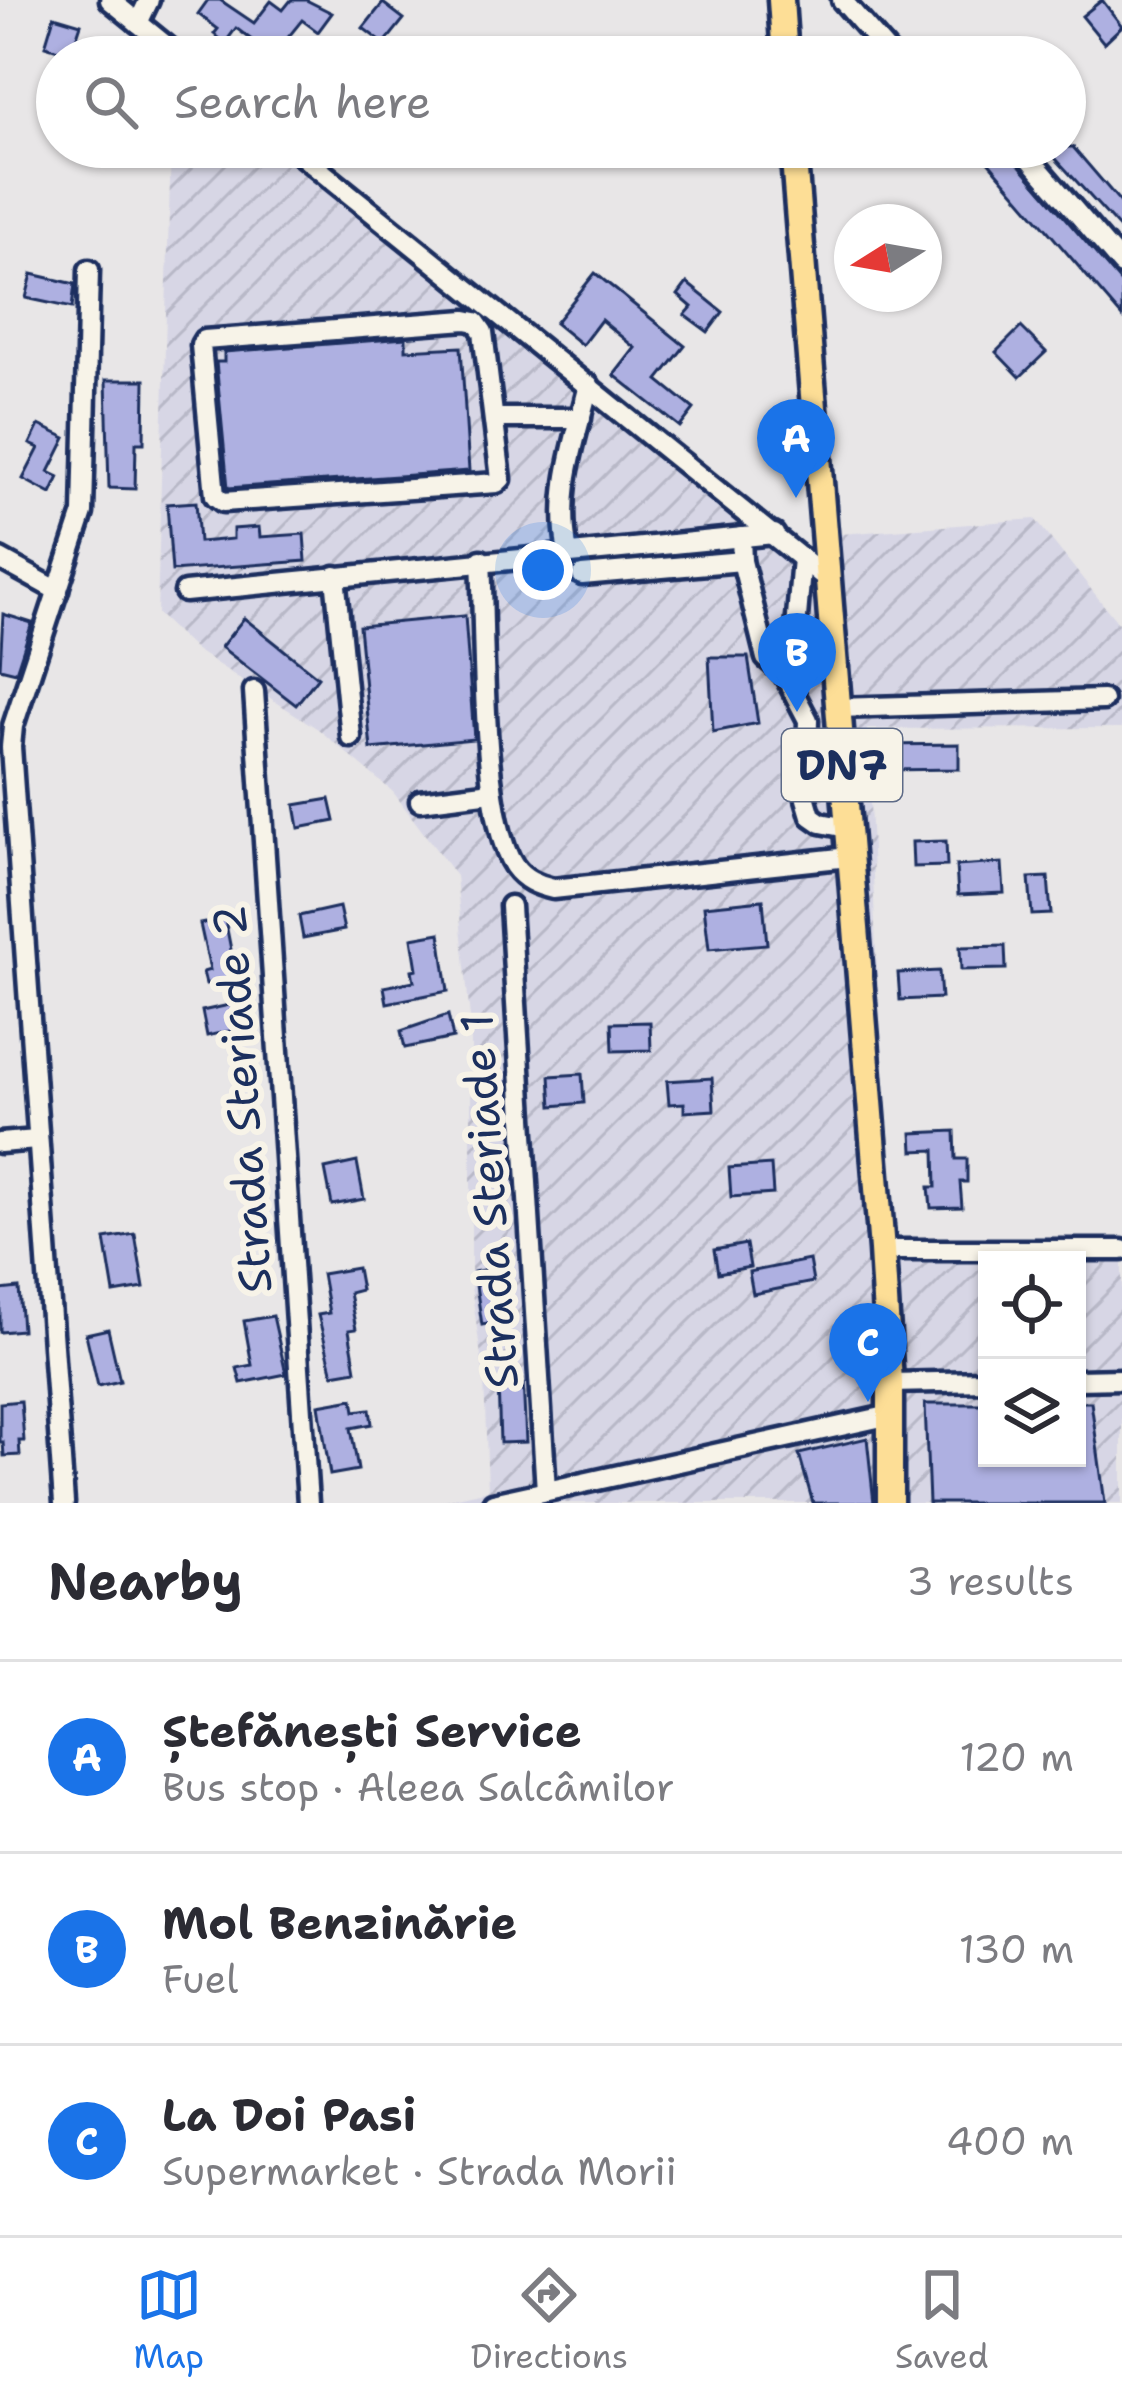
<!DOCTYPE html>
<html lang="en">
<head>
<meta charset="utf-8">
<style>
	:root { --surface:#fff; --page:#f2f2f3; --text:#2b2b33; --muted:#7c7c81; --line:#e1e1e2; --accent:#1a73e8 }
	body { margin:0; font-family:"Shantell Sans",sans-serif; background:var(--page); color:var(--text) }
	.controls { position:absolute; right:36px; bottom:36px; display:grid; overflow:hidden; border-radius:0px; box-shadow:0 3px 9px #0004 }
	.controls button { width:108px; height:108px; display:grid; place-items:center; padding:0; border:0; border-bottom:3px solid var(--line); background:var(--surface); color:var(--text); font:60px sans-serif }
	.compass { position:absolute; left:834px; top:204px; width:108px; height:108px; border-radius:50%; background:var(--surface); box-shadow:0 3px 9px #0004; rotate:259deg }
	.you { position:absolute; left:543px; top:570px; width:42px; height:42px; margin:-30px; border:9px solid #fff; border-radius:50%; background:#1a73e8; box-shadow:0 0 0 18px #1a73e833 }
	.badge { display:grid; place-items:center; width:78px; height:78px; border-radius:50%; background:var(--accent); color:#fff; font-size:39px; font-weight:700 }
	.pin { position:absolute; translate:-50% -99px; filter:drop-shadow(0 3px 6px #0008) }
	.pin::after { content:''; position:absolute; top:63px; width:42px; height:36px; background:inherit; clip-path:polygon(0 0,100% 0,50% 100%) }
	.list { margin:0; padding:0; list-style:none }
	h2 { display:flex; justify-content:space-between; align-items:center; height:156px; margin:0; padding:0 48px; font-size:51px }
	h2 small { font-size:39px; font-weight:400; color:var(--muted) }
	.list li { display:grid; grid-template-columns:78px 1fr auto; gap:36px; align-items:center; box-sizing:border-box; height:192px; padding:0 48px; border-top:3px solid var(--line) }
	.list b { display:block; font-size:45px; white-space:nowrap }
	.list p { margin:0; font-size:39px; white-space:nowrap; color:var(--muted) }
	.list em { font-size:39px; font-style:normal; color:var(--muted) }
	.icon { flex:none; width:66px; height:66px; fill:none; stroke:currentColor; stroke-width:2; stroke-linecap:round; stroke-linejoin:round }
	.map { position:relative; flex:none; width:1122px; height:1503px; overflow:hidden }
	.search { position:absolute; background:var(--surface); box-shadow:0 3px 9px #0004; left:36px; right:36px; top:36px; height:132px; display:flex; align-items:center; gap:30px; box-sizing:border-box; padding:0 42px; border-radius:66px; color:var(--muted); font-size:45px }
	.sheet { height:732px; background:var(--surface) }
	nav { display:flex; justify-content:space-around; align-items:center; box-sizing:border-box; height:168px; border-top:3px solid var(--line); background:var(--surface); font-size:33px; color:var(--muted) }
	nav a { display:grid; justify-items:center; gap:6px }
	nav .on { color:var(--accent) }
	.map>svg:first-child { display:block }
	.industrial { fill:url(#industrial-furrows); fill-rule:evenodd }
	.building { fill:#aeb0e1; stroke:#1b2f5e; stroke-width:3 }
	.lines { fill:none; stroke-linecap:round; stroke-linejoin:round }
	.minor-casing { stroke:#1b2f5e; stroke-width:27 }
	.major-casing { stroke:#1b2f5e; stroke-width:33 }
	.minor { stroke:#f7f3e8; stroke-width:18 }
	.major { stroke:#fdde96; stroke-width:24 }
	.labels { text-anchor:middle; dominant-baseline:central; stroke-width:12; stroke-linejoin:round; paint-order:stroke }
	.shield { fill:#f7f3e8; stroke:#5d6a87; stroke-width:3 }
	.shield-label { font-size:42px; font-weight:bold; fill:#1b2f5e }
	.street-label { font-size:45px; fill:#1b2f5e; stroke:#f7f3e8 }
</style>
</head>
<body>
<div class="map">
<svg width="1122" height="1503" viewBox="0 0 1122 1503">
	<defs>
		<pattern id="industrial-furrows" width="10" height="10" patternUnits="userSpaceOnUse" patternTransform="scale(3)"><rect width="10" height="10" fill="#d7d6e5"/><path d="M-1 1l2-2M0 10L10 0M9 11l2-2" fill="none" stroke="#b8b8c7"/></pattern>
	</defs>
	<rect width="100%" height="100%" fill="#e8e6e7"/>
	<filter id="ink" filterUnits="userSpaceOnUse"><feTurbulence type="fractalNoise" baseFrequency=".00833" numOctaves="2"/><feDisplacementMap in="SourceGraphic" scale="24" xChannelSelector="R" yChannelSelector="G"/><feConvolveMatrix kernelMatrix="1 2 1 2 8 2 1 2 1" color-interpolation-filters="sRGB"/></filter>
	<g filter="url(#ink)">
		<!-- industrial -->
		<path class="industrial" d="M171,147H306L811,549L841,534L1035,519L1122,628V728L867,729L888,1244L1122,1243V1503H432L488,1490L484,1377L471,1286V1028L456,876L393,792L318,729L194,649L157,614ZM987,1260H1077V1458H987Z"/>
		<!-- building -->
		<g class="building">
			<path d="M208,0H220L254,23L271,1L283,10L291,0H306L332,13L318,32L302,20L273,56L236,28L225,43L214,34L218,29L198,14Z"/>
			<path d="M1102,0L1122,26L1104,43L1082,16Z"/>
			<path d="M383,3L404,19L384,44L363,28Z"/>
			<path d="M54,16L81,24L77,36L109,43L106,57H81L45,46Z"/>
			<path d="M999,147H1004L1122,284V317L986,159Z"/>
			<path d="M1045,147H1073L1122,204V231Z"/>
			<path d="M595,273L685,346L658,380L694,409L680,427L614,375L635,348L601,320L582,345L555,323Z"/>
			<path d="M32,274L75,284L72,308L26,298Z"/>
			<path d="M687,283L723,312L708,332L685,315L692,307L678,295Z"/>
			<path d="M1021,327L1046,352L1020,377L996,352Z"/>
			<path d="M406,338V350L461,347L469,471L228,488L216,362H224V352Z"/>
			<path d="M106,380H145L144,443H136L135,489L109,488Z"/>
			<path d="M39,425L66,438L49,472L59,477L51,494L23,479L39,448L30,444Z"/>
			<path d="M196,502L199,542L233,539V529L259,527L260,537L304,534L306,561L172,571L167,504Z"/>
			<path d="M3,614L32,623L16,672L0,668Z"/>
			<path d="M465,616L474,739L371,749L359,626Z"/>
			<path d="M244,618L318,677L296,705L221,647Z"/>
			<path d="M709,657H748L758,723L713,732Z"/>
			<path d="M959,744V769L886,770V745Z"/>
			<path d="M330,799L335,821L299,828L295,805Z"/>
			<path d="M946,841L947,866L913,867L912,842Z"/>
			<path d="M1002,863L1004,893L958,895L956,866Z"/>
			<path d="M1048,877L1051,914L1032,915L1029,878Z"/>
			<path d="M763,900L767,944L709,949L704,906Z"/>
			<path d="M339,907L344,930L303,938L299,916Z"/>
			<path d="M225,919L233,960L240,958L244,975L206,984L203,972L210,970L200,924Z"/>
			<path d="M440,933L448,991L387,1003L384,987L414,981L412,970L417,969L412,938Z"/>
			<path d="M1005,946L1006,969L961,970L960,947Z"/>
			<path d="M939,971L941,998L900,1000L898,973Z"/>
			<path d="M243,1002L248,1027L207,1036L202,1011Z"/>
			<path d="M448,1015L453,1038L405,1048L401,1031Z"/>
			<path d="M650,1022L651,1050L613,1051L612,1023Z"/>
			<path d="M582,1074L584,1103L552,1106L550,1076Z"/>
			<path d="M712,1078L714,1110L684,1112V1103L669,1104L667,1081Z"/>
			<path d="M955,1131L956,1159H967V1182H960L962,1207L931,1208L929,1187H936L935,1150L913,1151L912,1133Z"/>
			<path d="M357,1162L364,1199L332,1205L325,1169Z"/>
			<path d="M771,1165L773,1194L731,1197L729,1168Z"/>
			<path d="M135,1234L144,1288L114,1293L105,1239Z"/>
			<path d="M746,1244L750,1267L718,1273L714,1250Z"/>
			<path d="M809,1260L813,1282L753,1294L749,1272Z"/>
			<path d="M501,1266L508,1320L482,1325L474,1272Z"/>
			<path d="M357,1268L361,1290L349,1293L356,1329L349,1330L356,1370L333,1374L318,1315L329,1313L322,1274Z"/>
			<path d="M19,1288L22,1330L0,1332V1290Z"/>
			<path d="M273,1316L286,1374L241,1383L237,1368L252,1365L244,1321Z"/>
			<path d="M108,1329L120,1381L98,1386L86,1334Z"/>
			<path d="M523,1380L526,1442L500,1443L498,1381Z"/>
			<path d="M353,1399L355,1411L370,1409L372,1424L351,1428L358,1470L330,1475L319,1405Z"/>
			<path d="M21,1401L24,1441H19L20,1455L4,1456L3,1442H0V1403Z"/>
			<path d="M1077,1402H1091L1105,1503H929L925,1404H987V1458H1077Z"/>
			<path d="M867,1438L874,1503H813L799,1454Z"/>
		</g>
		<g class="lines">
			<!-- minor casing -->
			<g class="minor-casing">
				<g id="minor">
					<path d="M110,0L180,57"/>
					<path d="M842,0L892,57"/>
					<path d="M138,23L149,0"/>
					<path d="M291,147L827,579"/>
					<path d="M1020,147L1122,265"/>
					<path d="M466,320L476,322L483,332L501,479L497,483L223,502L215,496L201,345L204,340Z"/>
					<path d="M494,418H581"/>
					<path d="M568,553C556,490 574,445 589,385"/>
					<path d="M802,558L795,641L784,674L808,720L806,799L811,816L821,823L847,828"/>
					<path d="M0,559L58,591"/>
					<path d="M481,560C485,628 480,816 514,866C524,880 537,885 553,889L849,857"/>
					<path d="M742,561L766,658L784,674"/>
					<path d="M582,575L742,561L741,537"/>
					<path d="M335,576L351,737"/>
					<path d="M185,592L774,534"/>
					<path d="M254,691L308,1503"/>
					<path d="M837,708L1103,700"/>
					<path d="M420,801L492,792"/>
					<path d="M510,906L546,1491"/>
					<path d="M0,1143L37,1140"/>
					<path d="M882,1250H1122"/>
					<path d="M1077,1380L1122,1379"/>
					<path d="M890,1383L987,1381"/>
					<path d="M64,1503L11,747L13,726L83,513L89,270"/>
					<path d="M493,1503L891,1415"/>
				</g>
			</g>
			<!-- major casing -->
			<g class="major-casing">
				<g id="major">
					<path d="M781,0L785,57"/>
					<path d="M793,147L882,1250L890,1383V1503"/>
				</g>
			</g>
			<!-- minor -->
			<use href="#minor" class="minor"/>
			<!-- major -->
			<use href="#major" class="major"/>
		</g>
	</g>
	<g class="labels">
		<!-- shield labels -->
		<rect class="shield" x="782" y="729" width="120" height="72" rx="9"/>
		<g class="shield-label">
			<text x="842" y="765">DN7</text>
		</g>
		<!-- street labels -->
		<g class="street-label">
			<text transform="translate(242 1099) rotate(-94)">Strada Steriade 2</text>
			<text transform="translate(489 1201) rotate(-94)">Strada Steriade 1</text>
		</g>
	</g>
</svg>
<div class="controls">
<button><svg class="icon" aria-label="locate" viewBox="0 0 24 24"><circle cx="12" cy="12" r="6"/><path d="M12 2v4M12 18v4M2 12h4M18 12h4"/></svg></button>
<button><svg class="icon" aria-label="layers" viewBox="0 0 24 24"><path d="M12 4l9 5-9 5-9-5zM3 14l9 5 9-5"/></svg></button>
</div>
<svg class="compass" viewBox="-18 -18 36 36"><path d="M0-13l5 13h-10z" fill="#e53935"/><path d="M0 13l5-13h-10z" fill="#7c7c81"/></svg>
<div class="you"></div>
<div class="pin badge" style="left:796px;top:498px">A</div>
<div class="pin badge" style="left:797px;top:712px">B</div>
<div class="pin badge" style="left:868px;top:1402px">C</div>
<div class="search"><svg class="icon" aria-label="search" viewBox="0 0 24 24"><circle cx="10" cy="10" r="6"/><path d="M15 15l6 6"/></svg>Search here</div>
</div>
<section class="sheet">
<h2>Nearby<small>3 results</small></h2>
<ul class="list">
<li><span class="badge">A</span><div><b>Ștefănești Service</b><p>Bus stop · Aleea Salcâmilor</p></div><em>120 m</em></li>
<li><span class="badge">B</span><div><b>Mol Benzinărie</b><p>Fuel</p></div><em>130 m</em></li>
<li><span class="badge">C</span><div><b>La Doi Pasi</b><p>Supermarket · Strada Morii</p></div><em>400 m</em></li>
</ul>
</section>
<nav>
<a class="on"><svg class="icon" aria-label="map" viewBox="0 0 24 24"><path d="M3 6l6-2 6 2 6-2v14l-6 2-6-2-6 2zM9 4v14M15 6v14"/></svg>Map</a>
<a><svg class="icon" aria-label="directions" viewBox="0 0 24 24"><path d="M12 3l9 9-9 9-9-9zM9 14v-3h6M13 9l2 2-2 2"/></svg>Directions</a>
<a><svg class="icon" aria-label="saved" viewBox="0 0 24 24"><path d="M7 4h10v16l-5-4-5 4z"/></svg>Saved</a>
</nav>
</body>
</html>
